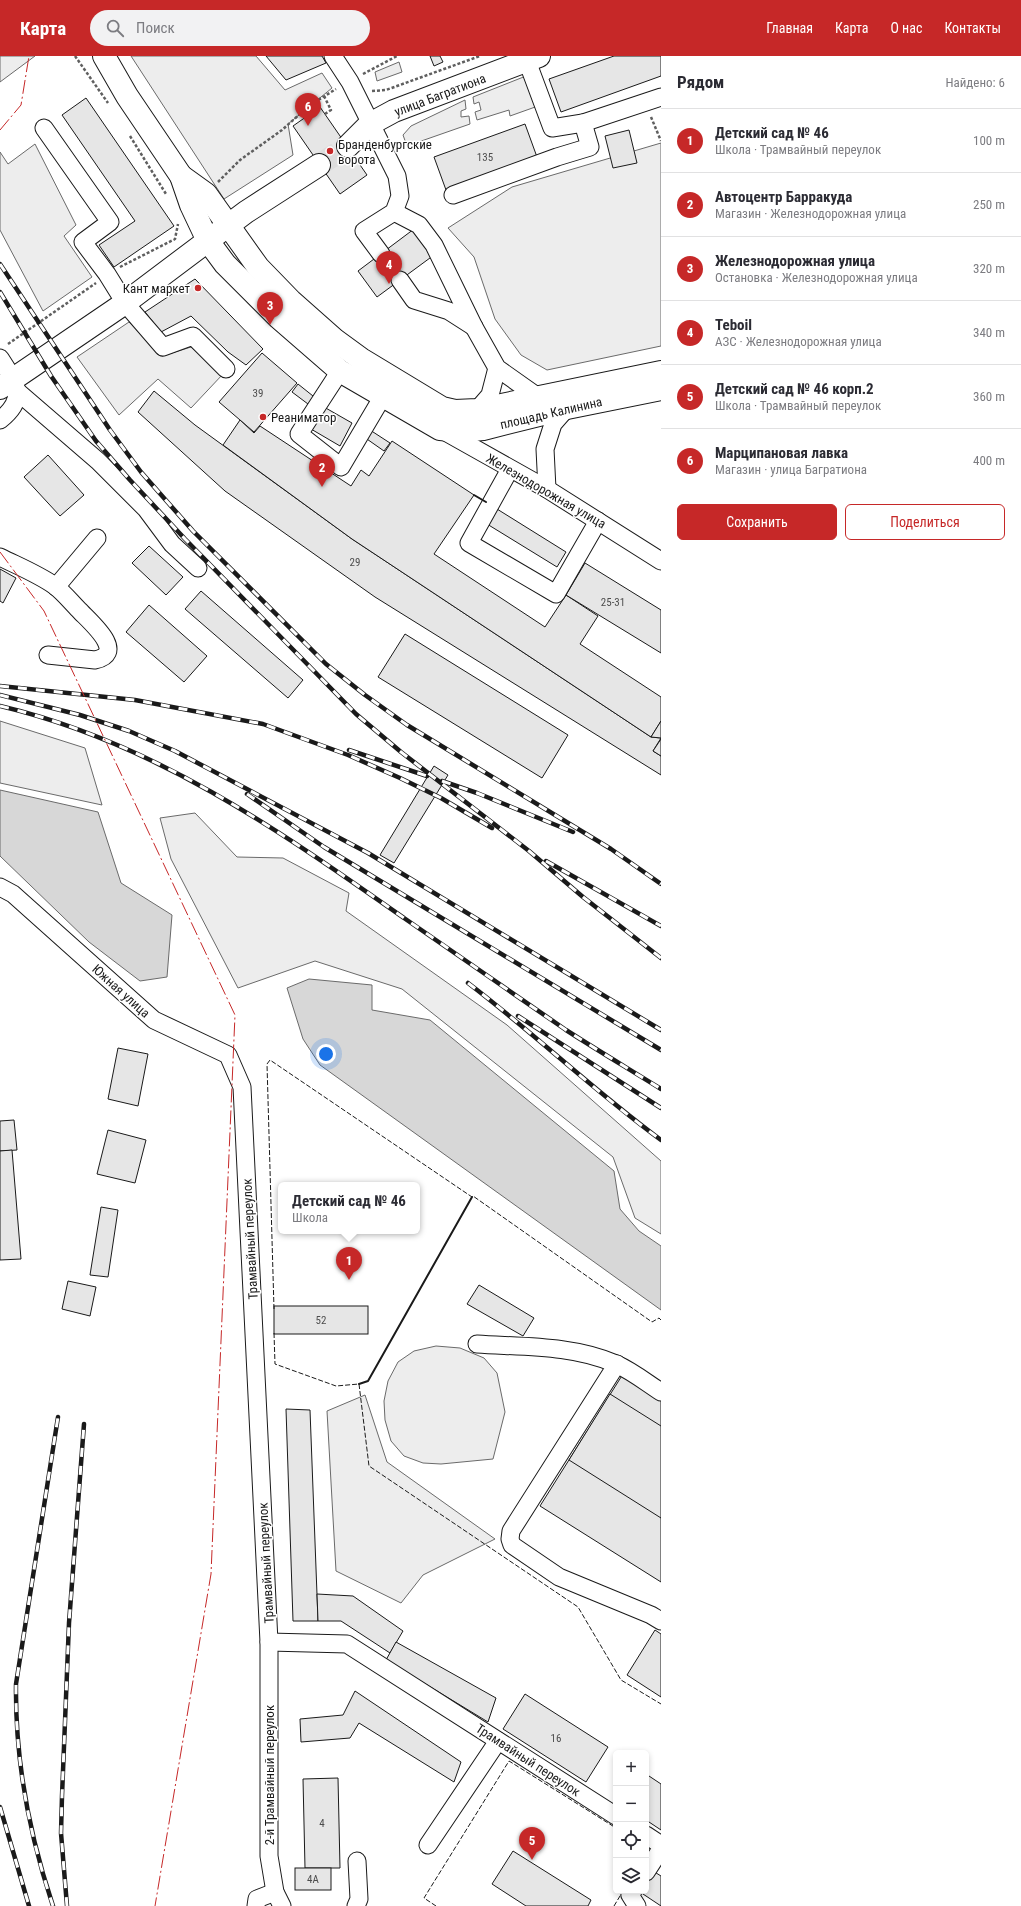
<!DOCTYPE html>
<html lang="ru">
<head>
<meta charset="utf-8">
<style>
	:root { --surface:#fff; --page:#f2f2f3; --text:#2b2b33; --muted:#7c7c81; --line:#e1e1e2; --accent:#c62828 }
	body { margin:0; font-family:"Roboto Condensed",sans-serif; background:var(--page); color:var(--text) }
	.controls { position:absolute; right:12px; bottom:12px; display:grid; overflow:hidden; border-radius:6px; box-shadow:0 2px 6px #0003 }
	.controls button { width:36px; height:36px; display:grid; place-items:center; padding:0; border:0; border-bottom:1px solid var(--line); background:var(--surface); color:var(--text); font:20px sans-serif }
	.you { position:absolute; left:326px; top:998px; width:14px; height:14px; margin:-10px; border:3px solid #fff; border-radius:50%; background:#1a73e8; box-shadow:0 0 0 6px #1a73e833 }
	.badge { display:grid; place-items:center; width:26px; height:26px; border-radius:50%; background:var(--accent); color:#fff; font-size:13px; font-weight:700 }
	.pin { position:absolute; translate:-50% -33px; filter:drop-shadow(0 1px 2px #0008) }
	.pin::after { content:''; position:absolute; top:21px; width:14px; height:12px; background:inherit; clip-path:polygon(0 0,100% 0,50% 100%) }
	.popup { position:absolute; left:278px; top:1126px; width:142px; height:52px; box-sizing:border-box; display:grid; place-content:center; border-radius:6px; background:var(--surface); filter:drop-shadow(0 1px 3px #0005); font-size:13px; white-space:nowrap; color:var(--muted) }
	.popup b { font-size:15px; color:var(--text) }
	.popup::after { content:''; position:absolute; left:50%; top:100%; margin-left:-8px; border:8px solid transparent; border-top-color:var(--surface) }
	.list { margin:0; padding:0; list-style:none }
	h2 { display:flex; justify-content:space-between; align-items:center; height:52px; margin:0; padding:0 16px; font-size:17px }
	h2 small { font-size:13px; font-weight:400; color:var(--muted) }
	.list li { display:grid; grid-template-columns:26px 1fr auto; gap:12px; align-items:center; box-sizing:border-box; height:64px; padding:0 16px; border-top:1px solid var(--line) }
	.list b { display:block; font-size:15px; white-space:nowrap }
	.list p { margin:0; font-size:13px; white-space:nowrap; color:var(--muted) }
	.list em { font-size:13px; font-style:normal; color:var(--muted) }
	.actions { display:flex; gap:8px; padding:12px 16px }
	.actions a { flex:1; padding:9px 0; border:1px solid var(--accent); border-radius:6px; text-align:center; font-size:14px; color:var(--accent) }
	.actions .main { background:var(--accent); color:#fff }
	.icon { flex:none; width:22px; height:22px; fill:none; stroke:currentColor; stroke-width:2; stroke-linecap:round; stroke-linejoin:round }
	.map { position:relative; flex:none; width:661px; height:1850px; overflow:hidden }
	header { display:flex; align-items:center; gap:24px; box-sizing:border-box; height:56px; padding:0 20px; background:var(--accent); color:#fff }
	header strong { font-size:19px }
	nav { display:flex; gap:22px; margin-inline-start:auto; font-size:14px }
	.search { width:280px; height:36px; background:var(--page); display:flex; align-items:center; gap:10px; box-sizing:border-box; padding:0 14px; border-radius:22px; color:var(--muted); font-size:15px }
	main { display:flex }
	aside { flex:1; background:var(--surface) }
	.map>svg:first-child { display:block }
	.built { fill:#ededed; stroke:#6a6a6a }
	.water { fill:#d7d7d7; stroke:#6a6a6a }
	.building { fill:#e6e6e6; stroke:#1a1a1a }
	.lines { fill:none; stroke-linecap:round; stroke-linejoin:round }
	.minor-tunnel { stroke:#ddd; stroke-width:17; stroke-dasharray:17 8; stroke-linecap:butt }
	.major-tunnel { stroke:#ddd; stroke-width:22; stroke-dasharray:22 11; stroke-linecap:butt }
	.minor-casing { stroke:#1a1a1a; stroke-width:19 }
	.major-casing { stroke:#1a1a1a; stroke-width:24 }
	.path { stroke:#5f5f5f; stroke-width:2.5; stroke-dasharray:3 2; stroke-linecap:butt }
	.minor { stroke:#fff; stroke-width:17 }
	.major { stroke:#fff; stroke-width:22 }
	.rail-casing { stroke:#1a1a1a; stroke-width:4.5 }
	.rail { stroke:#fff; stroke-width:3; stroke-dasharray:9; stroke-linecap:butt }
	.fence { stroke:#1a1a1a; stroke-width:1; stroke-dasharray:5 2; stroke-linecap:butt }
	.wall { stroke:#1a1a1a; stroke-width:2 }
	.power { stroke:#c62828; stroke-width:1; stroke-dasharray:14 3 2 3; stroke-linecap:butt }
	.poi-dot { fill:#c62828; stroke:#fff; stroke-width:1.5 }
	.labels { text-anchor:middle; dominant-baseline:central; stroke-width:3; stroke-linejoin:round; paint-order:stroke }
	.number-label { font-size:11px; fill:#4d4d4d }
	.street-label { font-size:13px; fill:#1a1a1a; stroke:#fff }
	.poi-label { font-size:13px; fill:#1a1a1a; stroke:#fff; text-anchor:start }
</style>
</head>
<body>
<header>
<strong>Карта</strong>
<div class="search"><svg class="icon" aria-label="search" viewBox="0 0 24 24"><circle cx="10" cy="10" r="6"/><path d="M15 15l6 6"/></svg>Поиск</div>
<nav><a>Главная</a><a>Карта</a><a>О нас</a><a>Контакты</a></nav>
</header>
<main>
<div class="map">
<svg width="661" height="1850" viewBox="0 0 661 1850">
	<rect width="100%" height="100%" fill="#fff"/>
	<!-- built -->
	<g class="built">
		<path d="M0,0H35L0,26Z"/>
		<path d="M131,0H256L285,34L322,17L332,32L288,68L293,99L224,143Z"/>
		<path d="M399,6L402,16L377,25L375,16Z"/>
		<path d="M526,20L538,50L510,60L509,54L477,64L475,56L481,54L479,46L474,48L473,41Z"/>
		<path d="M465,44L466,53L461,55V61L469,60L470,68L407,90L403,79L411,70Z"/>
		<path d="M661,87V290L547,314L521,299L495,263L474,201L448,172L512,131Z"/>
		<path d="M35,88L76,169L64,180L92,221L43,255L0,174V96L8,108Z"/>
		<path d="M129,266L162,300L191,291L223,318L191,352L158,323L119,359L77,301Z"/>
		<path d="M0,665L85,692L102,749L0,727Z"/>
		<path d="M195,757L237,801L283,802L349,837L346,855L507,969L661,1105V1178L635,1162L613,1101L402,933L315,905L238,932L171,803L160,762Z"/>
		<path d="M436,1290L460,1292L484,1302L497,1317L505,1356L493,1403L441,1408L423,1407L404,1400L391,1385L385,1364L384,1345L388,1325L398,1306L414,1295Z"/>
		<path d="M365,1339L387,1406L495,1483L423,1519L401,1547L336,1515L327,1355Z"/>
	</g>
	<!-- water -->
	<g class="water">
		<path d="M0,734L98,756L121,827L172,859L167,921L140,925L89,886L0,800Z"/>
		<path d="M309,923L372,929V954L430,964L614,1115L620,1153L639,1175L661,1190V1254L320,1009L303,983L287,932Z"/>
	</g>
	<!-- building -->
	<g class="building">
		<path d="M266,0H322L326,7L286,24Z"/>
		<path d="M430,0H440L443,6L434,10Z"/>
		<path d="M614,0H661V20L561,56L549,23Z"/>
		<path d="M86,42L174,170L114,211L99,189L135,165L62,59Z"/>
		<path d="M320,51L367,119L340,138L293,70Z"/>
		<path d="M525,68L537,101L446,134L434,101Z"/>
		<path d="M629,74L637,107L613,112L605,80Z"/>
		<path d="M414,173L434,199L377,241L358,215Z"/>
		<path d="M195,223L263,293L246,309L228,296L191,260L161,276L145,256Z"/>
		<path d="M262,297L297,327L254,376L219,346Z"/>
		<path d="M298,328L318,344L312,351L292,336Z"/>
		<path d="M154,335L195,369L352,483L651,681L661,682L653,695L661,700V719L375,541L225,435L138,356Z"/>
		<path d="M324,351L352,367L340,390L311,373Z"/>
		<path d="M240,364L254,377L260,370L351,430L361,414L369,420L392,385L474,439L434,498L545,571L566,539L598,560L580,588L661,641V665L651,681L352,483L223,389Z"/>
		<path d="M370,374L390,387L384,395L364,381Z"/>
		<path d="M48,399L84,439L60,460L24,421Z"/>
		<path d="M497,453L566,496L557,511L487,468Z"/>
		<path d="M149,490L183,521L166,539L132,507Z"/>
		<path d="M585,507L661,554V597L566,539Z"/>
		<path d="M0,513L16,522L3,547L0,545Z"/>
		<path d="M201,535L303,624L288,642L185,553Z"/>
		<path d="M149,549L207,600L184,626L126,576Z"/>
		<path d="M405,578L568,679L542,722L378,621Z"/>
		<path d="M661,665V682L651,681Z"/>
		<path d="M661,683V700L653,695Z"/>
		<path d="M434,710L448,719L394,807L380,799Z"/>
		<path d="M118,992L148,998L138,1050L108,1043Z"/>
		<path d="M14,1064L17,1094L0,1095V1065Z"/>
		<path d="M108,1074L146,1084L135,1127L97,1118Z"/>
		<path d="M12,1094L21,1203L0,1204V1095Z"/>
		<path d="M101,1151L118,1154L108,1221L90,1219Z"/>
		<path d="M68,1225L96,1231L90,1260L62,1253Z"/>
		<path d="M479,1229L534,1262L523,1280L467,1248Z"/>
		<rect x="274" y="1250" width="94" height="28"/>
		<path d="M623,1318L661,1342V1526L540,1450Z"/>
		<path d="M610,1338L661,1370V1462L569,1404Z"/>
		<path d="M286,1353L310,1354L318,1565H293Z"/>
		<path d="M317,1538L353,1540L403,1575L390,1597L341,1565H318Z"/>
		<path d="M655,1574L661,1578V1641L627,1619Z"/>
		<path d="M396,1586L496,1642L488,1666L386,1604Z"/>
		<path d="M355,1635L461,1706L454,1726L359,1667L350,1682L301,1686L300,1663L343,1659Z"/>
		<path d="M525,1638L608,1691L586,1726L503,1673Z"/>
		<path d="M646,1718L661,1728V1774L646,1764Z"/>
		<path d="M338,1722L340,1812H305L303,1723Z"/>
		<path d="M513,1795L591,1844L588,1850H526L492,1828Z"/>
		<rect x="295" y="1812" width="36" height="22"/>
		<path d="M653,1815L661,1820V1850L640,1836L646,1835V1826Z"/>
	</g>
	<g class="lines">
		<!-- minor-tunnel -->
		<path class="minor-tunnel" d="M381,198L400,224"/>
		<!-- major-tunnel -->
		<path class="major-tunnel" d="M319,109L348,90"/>
		<!-- minor casing -->
		<g class="minor-casing">
			<g id="minor">
				<path d="M333,0L350,26L397,120L400,140L394,156L364,175L381,198"/>
				<path d="M527,5L552,72L583,67L661,41"/>
				<path d="M44,72L110,166L83,186L107,218L125,247L163,291L193,280L226,313"/>
				<path d="M453,139L557,101L590,91L583,67"/>
				<path d="M394,156L419,169L434,189L474,271L497,312L538,341"/>
				<path d="M400,224L414,244L449,255L474,271"/>
				<path d="M0,302C16,327 28,342 0,364"/>
				<path d="M340,315L299,378L341,411L383,340"/>
				<path d="M18,336L98,405L146,453L172,488L198,512"/>
				<path d="M477,354L490,339L497,312"/>
				<path d="M442,374L547,433L661,505"/>
				<path d="M510,413L469,487L556,538L598,465"/>
				<path d="M547,433L545,393L553,368L567,352"/>
				<path d="M0,501C18,510 38,518 55,530C64,537 71,546 79,554C89,565 128,597 95,604L48,599"/>
				<path d="M56,531L97,482"/>
				<path d="M0,831L13,838L154,964L228,999L242,1031L269,1586V1800L275,1836L282,1850"/>
				<path d="M477,1288C522,1291 574,1289 616,1308C632,1315 647,1327 661,1336"/>
				<path d="M617,1308L511,1475L510,1483L512,1489L559,1521L651,1559L661,1565"/>
				<path d="M269,1586L347,1588L616,1760"/>
				<path d="M646,1779L661,1789"/>
				<path d="M428,1789L498,1685"/>
				<path d="M646,1816L661,1793"/>
				<path d="M633,1835L630,1839L637,1850"/>
				<path d="M256,1850L257,1843L275,1836"/>
				<path d="M356,1850L359,1843L357,1805"/>
			</g>
		</g>
		<!-- major casing -->
		<g class="major-casing">
			<g id="major">
				<path d="M104,0L127,40L181,120L191,149L208,185L225,208L279,262L340,315L440,373L462,375L483,373L567,352L661,333"/>
				<path d="M348,90L370,68L394,55L539,0"/>
				<path d="M181,120L206,138L258,211L291,245L335,284L361,303L442,352L455,355L477,354L661,316"/>
				<path d="M0,332L125,247L246,156L319,109"/>
			</g>
		</g>
		<!-- path -->
		<g class="path">
			<path d="M75,0L108,47"/>
			<path d="M363,18L397,0"/>
			<path d="M372,35L386,34L480,0"/>
			<path d="M324,40L331,54L325,58"/>
			<path d="M651,61L661,85"/>
			<path d="M130,80L166,138"/>
			<path d="M218,126L240,104L282,74L310,49L336,33"/>
			<path d="M120,211L175,183L178,168"/>
			<path d="M8,288L96,227"/>
		</g>
		<!-- minor -->
		<use href="#minor" class="minor"/>
		<!-- major -->
		<use href="#major" class="major"/>
		<!-- rail casing -->
		<g class="rail-casing">
			<g id="rail">
				<path d="M0,208L110,374L141,416L193,475L326,608L365,639L407,669L611,793L661,828"/>
				<path d="M0,236L51,320L96,385L130,424L185,483L356,658L401,696L529,795L583,841L661,902"/>
				<path d="M0,630L135,644L263,668L348,699L400,722L441,742L492,772"/>
				<path d="M0,639L80,659L129,675L175,695L368,797L661,974"/>
				<path d="M0,650C153,686 277,773 404,862C458,899 512,937 566,974C597,994 629,1013 661,1033"/>
				<path d="M349,694L427,720"/>
				<path d="M442,725L477,737L573,776"/>
				<path d="M247,738L324,791L661,994"/>
				<path d="M546,805L661,870"/>
				<path d="M468,927C534,977 594,1035 661,1084"/>
				<path d="M518,960L661,1052"/>
				<path d="M0,1751L29,1850"/>
				<path d="M53,1850C29,1778 15,1704 16,1628L58,1361"/>
				<path d="M67,1850L61,1777L62,1740L69,1567L84,1368"/>
			</g>
		</g>
		<!-- rail -->
		<use href="#rail" class="rail"/>
		<!-- fence -->
		<g class="fence">
			<path d="M274,1253L267,1008L270,1004L472,1141L473,1140L652,1266L659,1262L661,1264"/>
			<path d="M274,1277L275,1308L336,1330L359,1328L369,1410L578,1551L621,1624L661,1648"/>
			<path d="M646,1791L648,1793L646,1797"/>
			<path d="M436,1850L424,1842L509,1705L616,1772"/>
			<path d="M614,1850L623,1835"/>
		</g>
		<!-- wall -->
		<g class="wall">
			<path d="M474,439L486,446"/>
			<path d="M359,1328L368,1325L472,1141"/>
		</g>
		<!-- power -->
		<g class="power">
			<path d="M0,74L21,49L29,0"/>
			<path d="M0,496L44,555L235,959L211,1518L155,1850"/>
		</g>
	</g>
	<!-- markers -->
	<g class="poi-dot">
		<circle cx="330" cy="95" r="4"/>
		<circle cx="198" cy="232" r="4"/>
		<circle cx="263" cy="361" r="4"/>
	</g>
	<g class="labels">
		<!-- number labels -->
		<g class="number-label">
			<text x="485" y="101">135</text>
			<text x="258" y="337">39</text>
			<text x="355" y="506">29</text>
			<text x="613" y="546">25-31</text>
			<text x="321" y="1264">52</text>
			<text x="556" y="1682">16</text>
			<text x="322" y="1767">4</text>
			<text x="313" y="1823">4А</text>
		</g>
		<!-- street labels -->
		<g class="street-label">
			<text transform="translate(440 39) rotate(-21)">улица Багратиона</text>
			<text transform="translate(551 357) rotate(-13)">площадь Калинина</text>
			<text transform="translate(546 435) rotate(30)">Железнодорожная улица</text>
			<text transform="translate(121 935) rotate(42)">Южная улица</text>
			<text transform="translate(250 1183) rotate(-93)">Трамвайный переулок</text>
			<text transform="translate(266 1507) rotate(-93)">Трамвайный переулок</text>
			<text transform="translate(528 1704) rotate(33)">Трамвайный переулок</text>
			<text transform="translate(269 1719) rotate(-90)">2-й Трамвайный переулок</text>
		</g>
		<!-- poi labels -->
		<g class="poi-label">
			<text x="338" y="88">Бранденбургские<tspan x="338" dy="15">ворота</tspan></text>
			<text x="190" y="232" text-anchor="end">Кант маркет</text>
			<text x="271" y="361">Реаниматор</text>
		</g>
	</g>
</svg>
<div class="controls">
<button>+</button>
<button>−</button>
<button><svg class="icon" aria-label="locate" viewBox="0 0 24 24"><circle cx="12" cy="12" r="6"/><path d="M12 2v4M12 18v4M2 12h4M18 12h4"/></svg></button>
<button><svg class="icon" aria-label="layers" viewBox="0 0 24 24"><path d="M12 4l9 5-9 5-9-5zM3 14l9 5 9-5"/></svg></button>
</div>
<div class="you"></div>
<div class="pin badge" style="left:349px;top:1224px">1</div>
<div class="popup"><b>Детский сад № 46</b>Школа</div>
<div class="pin badge" style="left:322px;top:431px">2</div>
<div class="pin badge" style="left:270px;top:269px">3</div>
<div class="pin badge" style="left:389px;top:228px">4</div>
<div class="pin badge" style="left:532px;top:1804px">5</div>
<div class="pin badge" style="left:308px;top:70px">6</div>
</div>
<aside>
<h2>Рядом<small>Найдено: 6</small></h2>
<ul class="list">
<li><span class="badge">1</span><div><b>Детский сад № 46</b><p>Школа · Трамвайный переулок</p></div><em>100 m</em></li>
<li><span class="badge">2</span><div><b>Автоцентр Барракуда</b><p>Магазин · Железнодорожная улица</p></div><em>250 m</em></li>
<li><span class="badge">3</span><div><b>Железнодорожная улица</b><p>Остановка · Железнодорожная улица</p></div><em>320 m</em></li>
<li><span class="badge">4</span><div><b>Teboil</b><p>АЗС · Железнодорожная улица</p></div><em>340 m</em></li>
<li><span class="badge">5</span><div><b>Детский сад № 46 корп.2</b><p>Школа · Трамвайный переулок</p></div><em>360 m</em></li>
<li><span class="badge">6</span><div><b>Марципановая лавка</b><p>Магазин · улица Багратиона</p></div><em>400 m</em></li>
</ul>
<div class="actions"><a class="main">Сохранить</a><a>Поделиться</a></div>
</aside>
</main>
</body>
</html>
